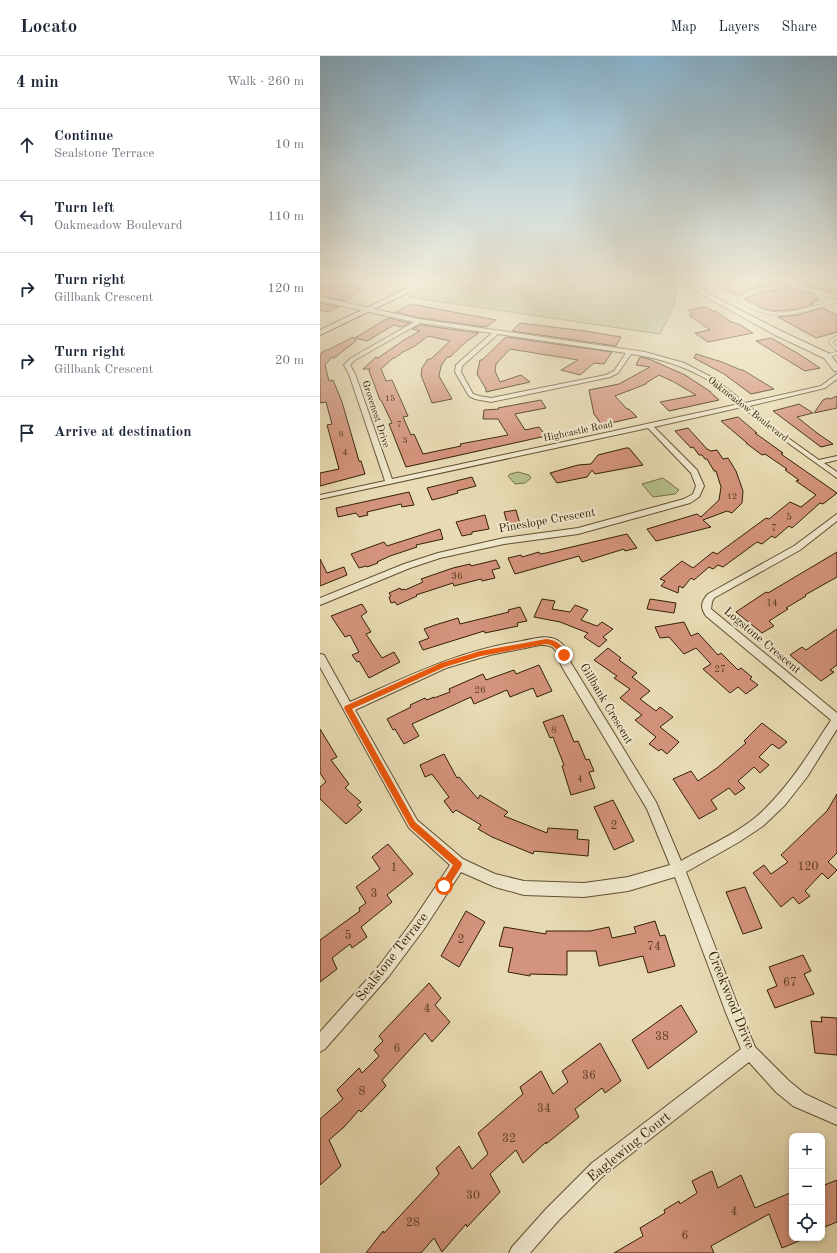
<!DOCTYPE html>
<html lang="en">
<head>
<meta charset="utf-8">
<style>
	:root { --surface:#fff; --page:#f6f6f7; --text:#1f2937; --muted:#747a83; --line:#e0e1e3 }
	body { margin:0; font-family:"Old Standard TT",serif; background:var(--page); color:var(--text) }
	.controls { position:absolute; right:12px; bottom:12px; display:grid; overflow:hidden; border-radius:8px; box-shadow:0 2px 6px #0003 }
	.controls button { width:36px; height:36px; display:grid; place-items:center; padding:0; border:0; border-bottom:1px solid var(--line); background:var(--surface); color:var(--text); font:20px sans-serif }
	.stop { position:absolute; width:12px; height:12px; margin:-9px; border:3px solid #ea580c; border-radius:50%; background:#fff }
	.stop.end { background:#ea580c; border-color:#fff; box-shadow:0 1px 4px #0008 }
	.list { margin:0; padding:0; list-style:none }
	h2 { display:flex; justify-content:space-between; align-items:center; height:52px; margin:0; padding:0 16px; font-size:17px }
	h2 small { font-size:13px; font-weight:400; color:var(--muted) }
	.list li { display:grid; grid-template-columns:26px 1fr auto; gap:12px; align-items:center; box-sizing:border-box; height:72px; padding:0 16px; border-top:1px solid var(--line) }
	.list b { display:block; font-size:15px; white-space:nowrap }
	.list p { margin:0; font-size:13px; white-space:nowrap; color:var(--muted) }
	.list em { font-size:13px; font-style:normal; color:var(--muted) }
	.icon { flex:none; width:22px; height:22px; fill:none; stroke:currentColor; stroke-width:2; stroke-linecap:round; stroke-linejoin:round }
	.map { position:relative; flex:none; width:517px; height:1197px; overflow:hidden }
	header { display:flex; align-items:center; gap:24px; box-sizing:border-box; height:56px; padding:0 20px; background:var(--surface); border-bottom:1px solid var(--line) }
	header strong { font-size:19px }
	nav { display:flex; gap:22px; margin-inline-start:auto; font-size:14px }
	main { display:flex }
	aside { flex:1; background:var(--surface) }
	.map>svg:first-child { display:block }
	.green { fill:#b6c08c; stroke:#747048 }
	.building { fill:#d4937c; stroke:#322003 }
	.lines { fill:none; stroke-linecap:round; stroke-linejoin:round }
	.service-casing { stroke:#604f2f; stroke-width:4 }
	.minor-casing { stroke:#604f2f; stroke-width:2 }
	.tertiary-casing { stroke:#604f2f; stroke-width:2 }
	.secondary-casing { stroke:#322003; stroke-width:2 }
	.service { stroke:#f0e8ce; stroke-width:3 }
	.minor { fill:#f0e8ce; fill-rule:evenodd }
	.tertiary { fill:#f0e8ce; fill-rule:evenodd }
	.secondary { fill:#f0e8ce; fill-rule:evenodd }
	.route { fill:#ea580c }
	.labels { text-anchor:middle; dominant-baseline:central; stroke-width:4; stroke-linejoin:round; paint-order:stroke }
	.far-number-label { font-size:9px; fill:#5a3d21 }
	.far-street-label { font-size:10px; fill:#322003; stroke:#f0e8ce }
	.number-label { font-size:10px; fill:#5a3d21 }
	.street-label { font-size:12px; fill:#322003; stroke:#f0e8ce }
	.near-number-label { font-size:12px; fill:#5a3d21 }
	.near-street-label { font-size:14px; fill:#322003; stroke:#f0e8ce }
</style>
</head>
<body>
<header>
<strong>Locato</strong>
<nav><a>Map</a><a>Layers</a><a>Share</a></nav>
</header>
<main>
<aside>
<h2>4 min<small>Walk · 260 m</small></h2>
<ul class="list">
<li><svg class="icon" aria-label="ahead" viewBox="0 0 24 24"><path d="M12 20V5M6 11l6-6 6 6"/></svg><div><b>Continue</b><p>Sealstone Terrace</p></div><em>10 m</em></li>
<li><svg class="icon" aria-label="left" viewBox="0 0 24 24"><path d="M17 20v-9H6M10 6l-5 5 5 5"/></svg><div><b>Turn left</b><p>Oakmeadow Boulevard</p></div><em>110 m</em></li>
<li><svg class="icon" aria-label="right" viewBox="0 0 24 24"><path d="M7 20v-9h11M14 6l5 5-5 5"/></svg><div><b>Turn right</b><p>Gillbank Crescent</p></div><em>120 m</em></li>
<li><svg class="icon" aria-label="right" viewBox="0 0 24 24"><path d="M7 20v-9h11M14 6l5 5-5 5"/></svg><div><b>Turn right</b><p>Gillbank Crescent</p></div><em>20 m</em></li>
<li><svg class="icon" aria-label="arrive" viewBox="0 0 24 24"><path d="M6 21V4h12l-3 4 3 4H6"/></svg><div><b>Arrive at destination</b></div></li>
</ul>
</aside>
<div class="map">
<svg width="517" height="1197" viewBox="0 0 517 1197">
	<rect width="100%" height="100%" fill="#e8dbb3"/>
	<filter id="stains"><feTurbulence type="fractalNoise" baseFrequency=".005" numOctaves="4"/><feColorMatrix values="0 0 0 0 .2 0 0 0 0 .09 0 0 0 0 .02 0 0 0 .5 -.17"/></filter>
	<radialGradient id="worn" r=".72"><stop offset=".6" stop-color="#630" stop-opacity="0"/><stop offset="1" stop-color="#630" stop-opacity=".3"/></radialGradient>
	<!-- green -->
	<g class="green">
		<path d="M117,227H358L353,252L340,278L88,241Z"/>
		<path d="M198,416L209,419L211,422L205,427L195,428L188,420L190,418Z"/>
		<path d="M343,422L359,434L355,438L333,441L322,428Z"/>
	</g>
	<!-- building -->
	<g class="building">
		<path d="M10,227H49L26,245L0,240V230L10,231Z"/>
		<path d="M393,227H457L432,233L418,240Z"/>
		<path d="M478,227L502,228L517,234V236L514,237Z"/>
		<path d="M468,231L494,238L498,242H495L499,244L490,247L494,248L478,253L456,255L445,253L425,243L434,239Z"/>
		<path d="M0,247L19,251L8,256L0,254Z"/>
		<path d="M89,249H96L176,264L166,271L99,262L76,256Z"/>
		<path d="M386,251L392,255H395L411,266L419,268L433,277L388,286L375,277L390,274L369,259L373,258L368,254Z"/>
		<path d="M502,252L517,259V276L496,282L458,261L479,259Z"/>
		<path d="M68,262L90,267L82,271L74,269L47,285L35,282Z"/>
		<path d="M200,267L265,275L301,281L296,290L192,275Z"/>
		<path d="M100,269L159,277L147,285L130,301H127L121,310L119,320L132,343L112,347L101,319L102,312L108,303H111L130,285L108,280L95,290L83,296L75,302H73L61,313L66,325L72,324L88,360L83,361L91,379L94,378L103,398L141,390L140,388L188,379L178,363H163L164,354L179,353L178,352L221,344L226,352L195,358L205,374L219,371L226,380L86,411L69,368L72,367L61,344H60L49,315L50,313H43L56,301L58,302L84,284L100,275L92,273Z"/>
		<path d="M33,281L36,285L14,302L12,301L5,309L9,325L13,324L22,346L39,405H41L45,418L0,430V417L19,413L7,369L12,368L6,346L0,347V298L6,294H8Z"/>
		<path d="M186,281L292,296L284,308L274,307L260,319L241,314L258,304L190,293L176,308L175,315L180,326L201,319L210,326L166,336V333L157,318L160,304H162Z"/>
		<path d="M451,282L479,298L500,312L485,315L436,285Z"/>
		<path d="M376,298L402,306L421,314H423L454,333L431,338L404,318L374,302Z"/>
		<path d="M320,301L329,303L365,319L391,336H390L399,344L349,355L340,346L376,339L354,326L339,319L326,327V328L295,340L307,353H309L317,361L282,369L274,358L269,334L299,328L330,311L316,309Z"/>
		<path d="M517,340V352L494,357L503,344L508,342L510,343Z"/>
		<path d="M479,348L493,357L477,361L497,377L513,388L501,391L453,355Z"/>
		<path d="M418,361L437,377H435L463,397L461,398L517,437L503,448L500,447L472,472L469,470L455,482L452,480L442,488L437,486L403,511L398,509L393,513L389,511L374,524L371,522L363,532L359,530L358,537L341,530L345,525L340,523L362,505L373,512L393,496L397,498L446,462L449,463L470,446L481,451L496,439L476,425L479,424L465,414L467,413L445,398L442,399L426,387H427L401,365Z"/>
		<path d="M368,372L387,393L391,395L397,394L403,403L408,402L416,415L423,435L422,447L412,457L407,455L383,464L391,471L336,485L327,473L377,458L381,461L399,444L401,431L396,415H394L387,403H385L382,399H379L373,391L371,392L355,375Z"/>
		<path d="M306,392H309L323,409L275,418L272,414L267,421L237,427L230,417L258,409L271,408L278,399Z"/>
		<path d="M152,421L156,430L137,435L138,437L124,441L112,444L107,432Z"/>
		<path d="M89,436L94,449L82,451L81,448L47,456L48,459L39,461L36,457L18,461L16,452Z"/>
		<path d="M196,454L200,468L188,470L184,456Z"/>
		<path d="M165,459L169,473L152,476V478L142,480L136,466Z"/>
		<path d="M120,473L123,483L96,489L97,491L70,500L57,506L58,507L47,511L46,510L39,512L31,498L64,486L67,490Z"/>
		<path d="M307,478L317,492L305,495L304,493L262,506L259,500L195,518L188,502L201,499L202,501L219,496L220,498L226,497Z"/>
		<path d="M517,496V521L485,539L486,540L466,552L468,553L449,565L454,570L442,577L416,556L446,536L448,537Z"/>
		<path d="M0,503L7,517L24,511L27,519L0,530Z"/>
		<path d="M176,504L180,512L172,514L175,522L162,525L161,523L134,530L133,527L96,539L97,540L77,549L75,546L71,547L69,541L71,540L69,537L80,532L81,534L84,533L85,534L103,526L101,523L133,512L150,508L151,510Z"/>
		<path d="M222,543L235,545L232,553L250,556L255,549L268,554L261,564L277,570L282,566L293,573L283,581L287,584L279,591L264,581L268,577L240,566L214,561Z"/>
		<path d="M330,543L356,547L354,557L327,553Z"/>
		<path d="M42,548L47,556L41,560L51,576L46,578L62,602L74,596L80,606L49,622L39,605L37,606L32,599L39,596L30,579L25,581L11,560Z"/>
		<path d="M200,551L207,565L197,567L198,570L165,577L164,575L103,594L99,586L109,582L104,573L115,569L138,562L140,568L189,556L188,554Z"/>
		<path d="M364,566L371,580L378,577L398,599L401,597L418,614L421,612L432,621L430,623L438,629L426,638L418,631L410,637L383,613L391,608L376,592L364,598L349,581L340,582L335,571Z"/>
		<path d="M517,573V609L510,614L514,616L501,625L470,599L482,591L486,594Z"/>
		<path d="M288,592L301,602L299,604L317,617L312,621L330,635L320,643L336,655L340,651L353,661L340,671L359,686L347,698L341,693L339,695L329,688L336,681L315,664L322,659L300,642L310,633L294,622L297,620L274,604Z"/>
		<path d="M219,609L232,635L217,641L213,632L190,641L187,634L154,648L151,641L92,668L99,680L84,688L75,673L73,674L67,663L91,651L90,649L105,642L107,644L114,641V642L130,636L129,633L163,618L166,624L194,614L196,618Z"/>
		<path d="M243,659L254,686L258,685L266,704L269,703L274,715L269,716L275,732L251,739L242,710L244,709L233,681L230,682L223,666Z"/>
		<path d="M442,667L467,686L459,693L452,688L439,701L449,709L440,717L434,711L418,725L425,732L415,739L409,732L391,744L397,753L379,763L353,723L371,715L378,725L397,712L426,687L424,685Z"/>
		<path d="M0,673L17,701L11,704L29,728L25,732L41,746L37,749L42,754L26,768L0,743V731L6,726L0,717Z"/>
		<path d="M124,698L137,722L139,721L158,743L160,739L188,756L184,760L227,777L228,772L258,774L257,783L269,784L268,800L214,795L213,798L172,781L158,773L161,769L136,754L133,757L124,745L129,741L112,718L105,721L100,709Z"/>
		<path d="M517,738V797L508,806L517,814L508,823L502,817L485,835L490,840L479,848L473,841L461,851L433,817L444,809L451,818L468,806L461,799L507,755Z"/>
		<path d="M293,744L314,785L294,794L274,751Z"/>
		<path d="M68,788L93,818L67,839L72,846L41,871L47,881L32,892L30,888L12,902L17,913L0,926V884L40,855L39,852L46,847L36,831L60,813L52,801Z"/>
		<path d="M425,831L442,872L423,878L406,836Z"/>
		<path d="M146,855L165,866L139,911L121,900Z"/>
		<path d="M335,865L340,880L345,879L355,910L328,917L323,900L279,910L276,895H247V919L210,918V920L188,916L193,892L179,890L184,871L226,878V875H270L289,871L292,882L316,877L314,871Z"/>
		<path d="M483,899L491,915L484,918L494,938L455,952L447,934L457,930L449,911Z"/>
		<path d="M109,927L121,942L115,949L130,966L112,986L105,977L62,1024L66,1030L41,1056L39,1054L24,1071L9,1084L21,1110L0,1129V1063L23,1043L17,1034L39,1012L42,1017L59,1000L54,994L63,985L59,980Z"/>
		<path d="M361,949L377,976L328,1013L312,984Z"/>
		<path d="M501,961L517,962V999L495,997L491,965L502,966Z"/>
		<path d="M280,987L301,1025L285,1037L282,1032L255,1053L259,1061L226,1088V1086L203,1107L196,1094L170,1118L180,1136L147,1171L146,1168L122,1196L114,1182L101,1197H46L63,1175L64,1177L119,1118L116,1112L139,1090L152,1113L168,1098L158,1077L203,1038L200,1031L221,1015L233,1038L248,1026L242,1015Z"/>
		<path d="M392,1115L398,1132L421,1119L435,1152L472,1136V1182H486L462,1192L449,1158L391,1190L394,1197H294L323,1180L320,1172L345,1157L344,1154L359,1145L360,1148L377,1137L372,1125Z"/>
		<path d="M517,1124V1166L502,1172V1130Z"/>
	</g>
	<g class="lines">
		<!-- service casing -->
		<g class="service-casing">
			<g id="service">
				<path d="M472,227L433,236L419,243C454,269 479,255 517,245"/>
				<path d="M469,228L517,241"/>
				<path d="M496,236L509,247"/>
				<path d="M517,281L510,286L517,293"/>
				<path d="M507,300L517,297"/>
			</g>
		</g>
		<!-- minor casing -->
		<g class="minor-casing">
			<g id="minor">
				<path d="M0,241L99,263L325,296L364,307L395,323L425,347L501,330L517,318V323L505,332L429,350L461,377L499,404L517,400V404L504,407L517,416V422L457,379L422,351L334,371L377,414L384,430L379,441L370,447L258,478L184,488L120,502L90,512L0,549V542L84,508L118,497L184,482L258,472L364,443L373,438L376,430L371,417L328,372L0,443V439L65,425L29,318L24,309L31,302L94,266L0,245ZM100,267L172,277L136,309L135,316L149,340L155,343L171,346L290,321L298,317L311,298C339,302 365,310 390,325C400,331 409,341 419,348L72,423L35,318L30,309L35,304ZM178,278L306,297L294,315L286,319L171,342L159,340L153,338L141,316L142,310Z"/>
				<path d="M517,458V465L480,494L394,542L392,546L391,553L517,657V673L487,721L465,749L443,770L419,786L366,816L420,955L435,991L468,1024L485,1038L517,1053V1069L473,1050L456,1036L429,1006L284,1119L238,1165L210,1197H189L192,1191L226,1153L272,1107L421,993L406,957L355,821L308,835L264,841L204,839L175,831L141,816L104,873L69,920L5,993L0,996V976L59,910L94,863L130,809L89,772L0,611V598L4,599L30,646C89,620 137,595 202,585C213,583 226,578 237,584C246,589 249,599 251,607L336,746L361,805C386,791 414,779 436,761C467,734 488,699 511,664L386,560C380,551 381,546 388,538L474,490ZM220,589C239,588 236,598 242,611L327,753L350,809L308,821L264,827L204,825L175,818L143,803L97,764L35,654L126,612L170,599Z"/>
			</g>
		</g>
		<!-- tertiary casing -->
		<g class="tertiary-casing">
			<path id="tertiary" d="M367,227H375L385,236L461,275L510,298L517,308V315H514L504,302L455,279L381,238Z"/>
		</g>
		<!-- secondary casing -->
		<g class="secondary-casing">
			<path id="secondary" d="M98,227H108L0,279V274Z"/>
		</g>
		<!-- service -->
		<use href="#service" class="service"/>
		<!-- minor -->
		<use href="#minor" class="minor"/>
		<!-- tertiary -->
		<use href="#tertiary" class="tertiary"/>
		<!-- secondary -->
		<use href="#secondary" class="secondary"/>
	</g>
	<!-- sky -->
	<linearGradient id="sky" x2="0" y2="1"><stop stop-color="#88b6d3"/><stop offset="0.57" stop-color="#f5efdd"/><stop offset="1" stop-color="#f5efdd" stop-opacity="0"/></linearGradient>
	<rect width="517" height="395" fill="url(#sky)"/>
	<!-- route -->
	<path class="route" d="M226,583C237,584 242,589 248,599L247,601H242C238,594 234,589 226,588L161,600L125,611L32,653L95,766L141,806L142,808L141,811L127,833L124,834L121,833L120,830L133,809L90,771L24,652L25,650L121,607L160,595Z"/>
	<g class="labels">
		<!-- far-number labels -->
		<g class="far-number-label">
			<text x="70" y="342">15</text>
			<text x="79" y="368">7</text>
			<text x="21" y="378">8</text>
			<text x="85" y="384">3</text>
			<text x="25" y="396">4</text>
			<text x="412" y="440">12</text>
		</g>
		<!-- far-street labels -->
		<g class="far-street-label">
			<text transform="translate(428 353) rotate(38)">Oakmeadow Boulevard</text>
			<text transform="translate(56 358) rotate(72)">Grovenest Drive</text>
			<text transform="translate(258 375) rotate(-12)">Highcastle Road</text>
		</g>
		<!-- number labels -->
		<g class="number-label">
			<text x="469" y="461">5</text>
			<text x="454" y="472">7</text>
			<text x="137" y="520">36</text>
			<text x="452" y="547">14</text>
			<text x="400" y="613">27</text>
			<text x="160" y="634">26</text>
			<text x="234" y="674">8</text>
			<text x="260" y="723">4</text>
		</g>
		<!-- street labels -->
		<g class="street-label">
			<text transform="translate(227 465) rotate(-10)">Pineslope Crescent</text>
			<text transform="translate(442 585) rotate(40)">Logstone Crescent</text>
			<text transform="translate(286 648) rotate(59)">Gillbank Crescent</text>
		</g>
		<!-- near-number labels -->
		<g class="near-number-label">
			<text x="294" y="770">2</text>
			<text x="488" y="811">120</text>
			<text x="74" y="812">1</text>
			<text x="54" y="838">3</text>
			<text x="28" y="880">5</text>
			<text x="141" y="884">2</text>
			<text x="334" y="891">74</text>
			<text x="470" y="927">67</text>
			<text x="107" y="953">4</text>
			<text x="342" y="981">38</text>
			<text x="77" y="993">6</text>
			<text x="269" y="1020">36</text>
			<text x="42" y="1036">8</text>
			<text x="224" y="1053">34</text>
			<text x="189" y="1083">32</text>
			<text x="153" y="1140">30</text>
			<text x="414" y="1156">4</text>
			<text x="93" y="1167">28</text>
			<text x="365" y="1180">6</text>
		</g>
		<!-- near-street labels -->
		<g class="near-street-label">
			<text transform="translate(72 901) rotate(-52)">Sealstone Terrace</text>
			<text transform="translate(411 944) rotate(68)">Creekwood Drive</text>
			<text transform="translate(309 1091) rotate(-39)">Eaglewing Court</text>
		</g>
	</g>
	<rect width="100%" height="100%" filter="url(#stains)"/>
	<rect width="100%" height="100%" fill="url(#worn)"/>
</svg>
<div class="controls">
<button>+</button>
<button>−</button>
<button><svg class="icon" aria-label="locate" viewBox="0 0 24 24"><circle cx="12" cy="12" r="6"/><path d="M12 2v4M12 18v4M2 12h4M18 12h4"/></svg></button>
</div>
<div class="stop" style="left:124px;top:830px"></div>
<div class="stop end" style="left:244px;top:599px"></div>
</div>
</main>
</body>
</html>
